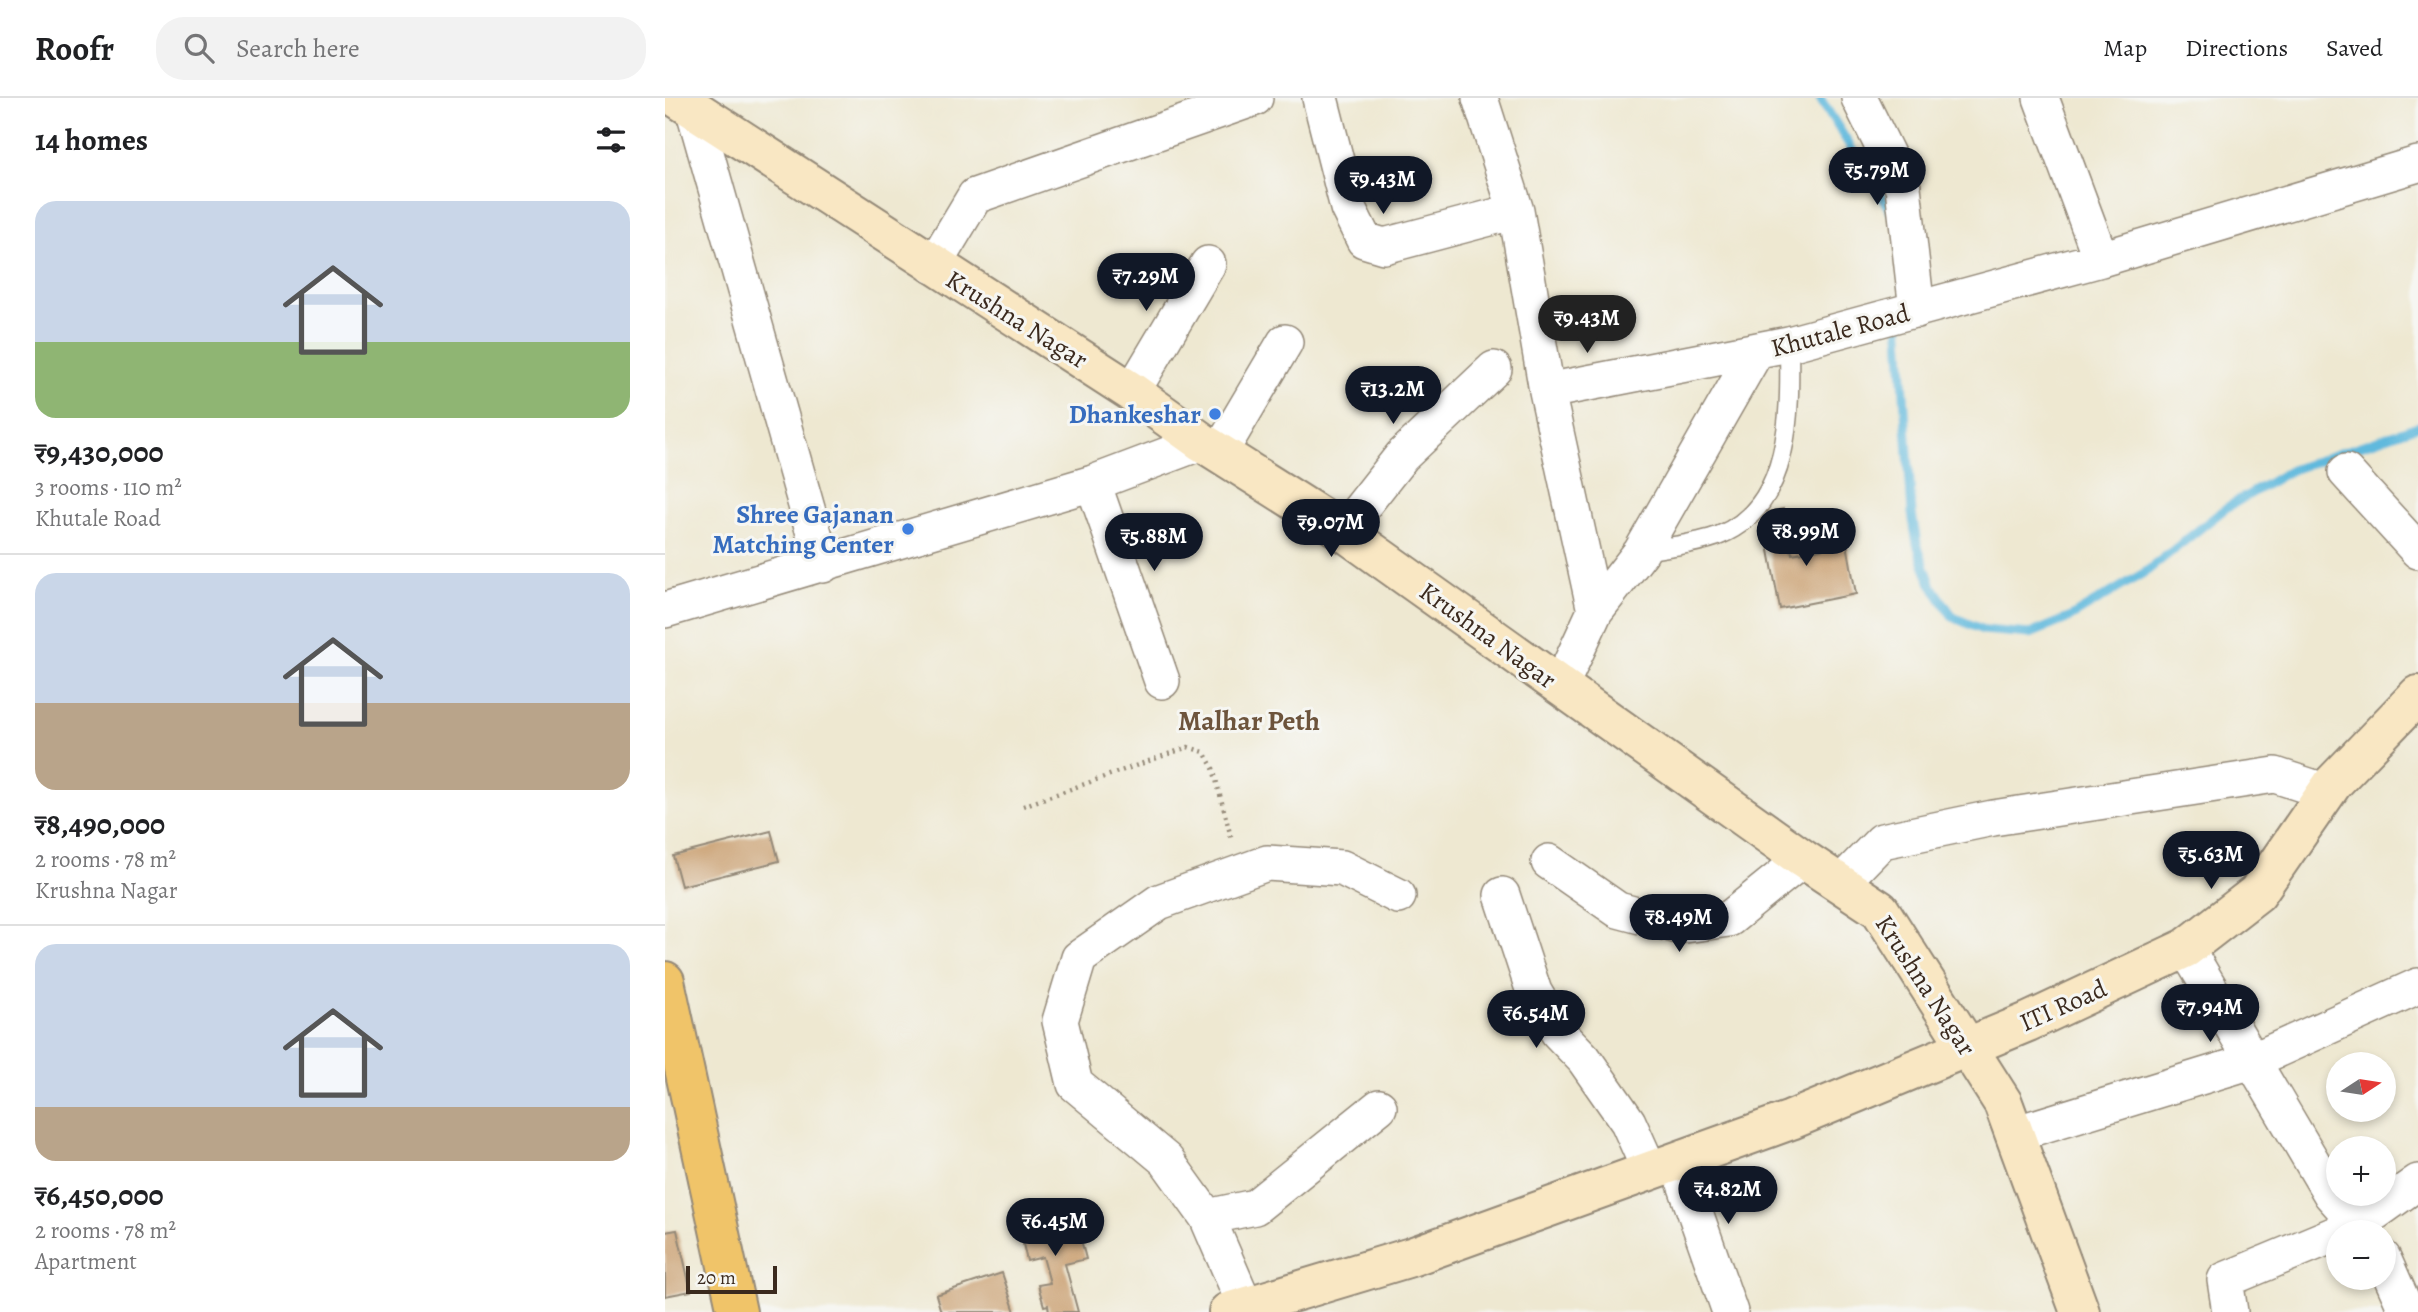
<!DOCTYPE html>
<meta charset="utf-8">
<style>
body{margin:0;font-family:Alegreya,serif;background:#f2f2f2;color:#202124;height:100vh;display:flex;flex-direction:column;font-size:26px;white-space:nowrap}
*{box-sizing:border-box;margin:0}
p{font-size:23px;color:#757577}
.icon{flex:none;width:38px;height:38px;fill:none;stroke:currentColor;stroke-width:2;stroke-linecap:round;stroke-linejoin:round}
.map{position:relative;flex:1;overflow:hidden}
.sheet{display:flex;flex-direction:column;background:#fff;width:665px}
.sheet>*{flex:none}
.needle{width:46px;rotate:78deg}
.buttons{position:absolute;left:1661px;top:954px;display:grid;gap:14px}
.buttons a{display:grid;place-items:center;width:70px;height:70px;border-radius:50%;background:#fff;box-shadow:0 4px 10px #0003;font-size:35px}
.scale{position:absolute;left:21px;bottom:18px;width:91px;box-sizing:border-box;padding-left:7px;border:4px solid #3b2a1e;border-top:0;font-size:19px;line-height:24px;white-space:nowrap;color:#3b2a1e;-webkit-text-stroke:5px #f6f6f2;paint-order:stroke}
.price{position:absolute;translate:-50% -60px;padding:0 16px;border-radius:24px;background:#111827;color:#fff;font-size:23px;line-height:46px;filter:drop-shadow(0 2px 4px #0008)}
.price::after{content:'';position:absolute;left:50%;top:42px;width:21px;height:16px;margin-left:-10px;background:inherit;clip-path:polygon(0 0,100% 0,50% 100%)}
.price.on{background:#222;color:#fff}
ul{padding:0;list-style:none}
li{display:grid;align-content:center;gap:14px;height:371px;padding:0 35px}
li+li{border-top:2px solid #e0e0e0}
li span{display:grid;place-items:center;height:217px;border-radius:21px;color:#555}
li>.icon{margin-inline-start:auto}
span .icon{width:126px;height:126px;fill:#fffc;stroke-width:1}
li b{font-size:30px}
h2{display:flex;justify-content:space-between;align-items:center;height:84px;padding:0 35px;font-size:30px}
header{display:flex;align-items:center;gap:42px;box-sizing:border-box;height:98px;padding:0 35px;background:#fff;border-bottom:2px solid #e0e0e0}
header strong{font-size:33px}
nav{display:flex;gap:38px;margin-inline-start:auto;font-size:24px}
.search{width:490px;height:63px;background:#f2f2f2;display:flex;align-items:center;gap:18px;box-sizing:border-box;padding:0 24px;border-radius:28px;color:#757577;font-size:26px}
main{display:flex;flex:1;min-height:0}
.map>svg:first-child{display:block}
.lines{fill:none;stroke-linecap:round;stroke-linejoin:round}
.stream{stroke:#60b9dd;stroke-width:9}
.building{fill:#cba275}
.lane-casing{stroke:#948978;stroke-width:21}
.street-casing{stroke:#948978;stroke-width:38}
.secondary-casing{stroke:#948978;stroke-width:42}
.primary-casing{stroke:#948978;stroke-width:42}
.path{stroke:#948978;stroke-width:4.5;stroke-dasharray:2 5;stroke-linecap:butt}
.lane{stroke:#fff;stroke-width:18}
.street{stroke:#fff;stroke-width:35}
.secondary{stroke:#f9e7c3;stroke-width:38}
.primary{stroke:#f0c469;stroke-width:38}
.shop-dot{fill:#3f7fe0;stroke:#f6f6f2;stroke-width:2.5}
.labels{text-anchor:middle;stroke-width:6;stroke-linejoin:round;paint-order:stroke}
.street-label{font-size:26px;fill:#3b2a1e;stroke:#f6f6f2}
.shop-label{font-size:26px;font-weight:bold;fill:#366cbe;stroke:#f6f6f2;text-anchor:end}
.neighbourhood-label{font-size:28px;font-weight:bold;fill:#6d543c;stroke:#f6f6f2}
</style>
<header>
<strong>Roofr</strong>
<div class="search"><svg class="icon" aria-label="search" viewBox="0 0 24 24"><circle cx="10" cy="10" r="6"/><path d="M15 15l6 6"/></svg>Search here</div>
<nav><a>Map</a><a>Directions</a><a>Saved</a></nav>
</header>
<main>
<section class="sheet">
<h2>14 homes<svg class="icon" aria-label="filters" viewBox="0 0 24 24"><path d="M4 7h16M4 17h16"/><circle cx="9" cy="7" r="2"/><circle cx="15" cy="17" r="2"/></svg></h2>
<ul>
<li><span style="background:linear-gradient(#c9d6e8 65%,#8fb573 0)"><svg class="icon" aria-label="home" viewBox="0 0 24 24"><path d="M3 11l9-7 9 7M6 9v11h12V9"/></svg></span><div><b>₹9,430,000</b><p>3 rooms · 110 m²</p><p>Khutale Road</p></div></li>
<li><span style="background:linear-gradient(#c9d6e8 60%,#b9a48a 0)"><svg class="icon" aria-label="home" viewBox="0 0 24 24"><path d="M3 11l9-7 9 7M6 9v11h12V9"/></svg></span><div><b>₹8,490,000</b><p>2 rooms · 78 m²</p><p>Krushna Nagar</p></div></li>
<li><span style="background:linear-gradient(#c9d6e8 75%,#b9a48a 0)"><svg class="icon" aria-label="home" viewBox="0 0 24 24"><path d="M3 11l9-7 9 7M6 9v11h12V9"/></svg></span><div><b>₹6,450,000</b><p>2 rooms · 78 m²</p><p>Apartment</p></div></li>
</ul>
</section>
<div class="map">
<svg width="1753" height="1214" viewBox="0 0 1753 1214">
<rect width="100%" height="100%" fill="#f6f6f2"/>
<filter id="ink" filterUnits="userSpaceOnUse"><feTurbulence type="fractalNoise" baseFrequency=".0143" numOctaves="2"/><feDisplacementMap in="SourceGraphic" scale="14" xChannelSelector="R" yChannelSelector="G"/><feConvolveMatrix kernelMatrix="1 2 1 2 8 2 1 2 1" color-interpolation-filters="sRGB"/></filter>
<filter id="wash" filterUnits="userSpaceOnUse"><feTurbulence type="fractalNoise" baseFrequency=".00686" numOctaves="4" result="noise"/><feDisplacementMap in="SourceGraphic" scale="28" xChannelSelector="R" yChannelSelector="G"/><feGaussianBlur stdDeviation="1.57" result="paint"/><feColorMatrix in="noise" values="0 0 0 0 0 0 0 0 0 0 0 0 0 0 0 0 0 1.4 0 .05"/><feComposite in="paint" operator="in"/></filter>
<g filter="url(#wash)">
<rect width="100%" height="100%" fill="#eee8d1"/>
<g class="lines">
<!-- stream -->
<path class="stream" d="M 1155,0 L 1228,117
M 1234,222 L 1247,415 L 1252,446 L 1266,486 L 1288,519 L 1318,532 L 1365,536 L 1404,520 L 1482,473 L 1561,410 L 1626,372 L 1753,328"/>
</g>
<g id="blocks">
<!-- building -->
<path class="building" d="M 1118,411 L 1127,456 L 1182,446 L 1191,496 L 1115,511 L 1097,415 Z
M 106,733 L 114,763 L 16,788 L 8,758 Z
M 409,1115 L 421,1161 L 400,1166 L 413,1214 L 384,1214 L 383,1207 L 379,1208 L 373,1187 L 385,1185 L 378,1159 L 362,1163 L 354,1129 Z
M 12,1132 L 26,1193 L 0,1198 L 0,1134 Z
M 337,1175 L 350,1214 L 276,1214 L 271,1197 Z"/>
</g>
</g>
<g filter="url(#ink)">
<use href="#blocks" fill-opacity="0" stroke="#948978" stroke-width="2"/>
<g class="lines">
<!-- lane casing -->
<g class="lane-casing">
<path id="lane" d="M 976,454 C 1001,448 1031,447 1055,437 C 1128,407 1125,311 1124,246"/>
</g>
<!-- street casing -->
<g class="street-casing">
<path id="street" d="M 655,0 L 683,110 L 699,142 L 719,148 L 851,113
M 815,0 L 851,113 L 882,293 L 1124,246 L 1436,161 L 1753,66
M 1194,0 L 1238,89 L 1252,212
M 1376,0 L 1436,161
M 29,13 L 158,467
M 268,168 L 310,98 L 590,0
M 882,293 L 930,513 L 895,589
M 467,294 L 543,166
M 555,354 L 620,244
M 1681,374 L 1753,453
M 428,385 L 497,583
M 678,433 L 737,358 L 829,271
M 0,512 L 428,385 L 537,344
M 930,513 L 976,454 L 1090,255
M 884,764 L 953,812 L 1013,828 L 1064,821 L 1138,761
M 1175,786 L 1217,743 L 1328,720 L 1610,677 L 1662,694
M 837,797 L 869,894 L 893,934 L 919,961 L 963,1024 L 985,1073
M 1521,850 L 1666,1096 L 1700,1134
M 1349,1036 L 1587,963 L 1753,888
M 1012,1063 L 1065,1214
M 542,1119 L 590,1109 L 714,1009
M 1675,1134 L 1694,1126 L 1753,1084
M 1718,1160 L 1742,1214
M 583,1214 L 542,1119 L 501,1062 L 410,986 L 395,923 L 414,860 L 494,804 L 602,765 L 677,770 L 733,798
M 1565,1214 L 1560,1182 L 1673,1135"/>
</g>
<!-- secondary casing -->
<g class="secondary-casing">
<path id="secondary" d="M 12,0 L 467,294 L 537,344 L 678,433 L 1138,761 L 1215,812 L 1338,1005 L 1415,1214
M 563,1214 L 746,1159 L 1126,1022 L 1363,924 L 1521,850 L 1592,795 L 1668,685 L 1753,597"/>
</g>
<!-- primary casing -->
<g class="primary-casing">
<path id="primary" d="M 0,883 L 72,1214"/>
</g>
<!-- path -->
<path class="path" d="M 358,708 L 523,649 L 539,654 L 548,670 L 567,743"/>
<!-- lane -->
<use href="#lane" class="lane"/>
<!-- street -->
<use href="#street" class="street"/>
<!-- secondary -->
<use href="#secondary" class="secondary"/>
<!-- primary -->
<use href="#primary" class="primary"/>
</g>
</g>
<!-- markers -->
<g class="shop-dot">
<circle cx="550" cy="316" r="7"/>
<circle cx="243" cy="431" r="7"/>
</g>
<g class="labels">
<!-- street labels -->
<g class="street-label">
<text transform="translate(352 221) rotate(32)" y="9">Krushna Nagar</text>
<text transform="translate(1175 232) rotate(-15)" y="9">Khutale Road</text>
<text transform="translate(823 537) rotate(36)" y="9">Krushna Nagar</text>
<text transform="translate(1261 887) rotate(57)" y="9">Krushna Nagar</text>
<text transform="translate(1398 907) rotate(-24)" y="9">ITI Road</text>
</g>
<!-- shop labels -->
<g class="shop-label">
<text x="536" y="325">Dhankeshar</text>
<text x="229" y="425">Shree Gajanan<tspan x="229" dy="30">Matching Center</tspan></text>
</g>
<!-- neighbourhood labels -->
<g class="neighbourhood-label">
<text x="584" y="632">Malhar Peth</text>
</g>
</g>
</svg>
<div class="buttons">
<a><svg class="needle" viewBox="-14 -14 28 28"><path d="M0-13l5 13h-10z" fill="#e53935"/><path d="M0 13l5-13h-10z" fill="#757577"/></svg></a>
<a>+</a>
<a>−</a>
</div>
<div class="scale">20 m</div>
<b class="price" style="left:1212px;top:109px">₹5.79M</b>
<b class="price" style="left:718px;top:118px">₹9.43M</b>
<b class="price" style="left:481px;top:215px">₹7.29M</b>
<b class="price on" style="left:922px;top:257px">₹9.43M</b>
<b class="price" style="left:728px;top:328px">₹13.2M</b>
<b class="price" style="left:666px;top:461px">₹9.07M</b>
<b class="price" style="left:1141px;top:470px">₹8.99M</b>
<b class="price" style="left:489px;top:475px">₹5.88M</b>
<b class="price" style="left:1546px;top:793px">₹5.63M</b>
<b class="price" style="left:1014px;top:856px">₹8.49M</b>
<b class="price" style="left:1545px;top:946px">₹7.94M</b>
<b class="price" style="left:871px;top:952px">₹6.54M</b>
<b class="price" style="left:1063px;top:1128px">₹4.82M</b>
<b class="price" style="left:390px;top:1160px">₹6.45M</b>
</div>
</main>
